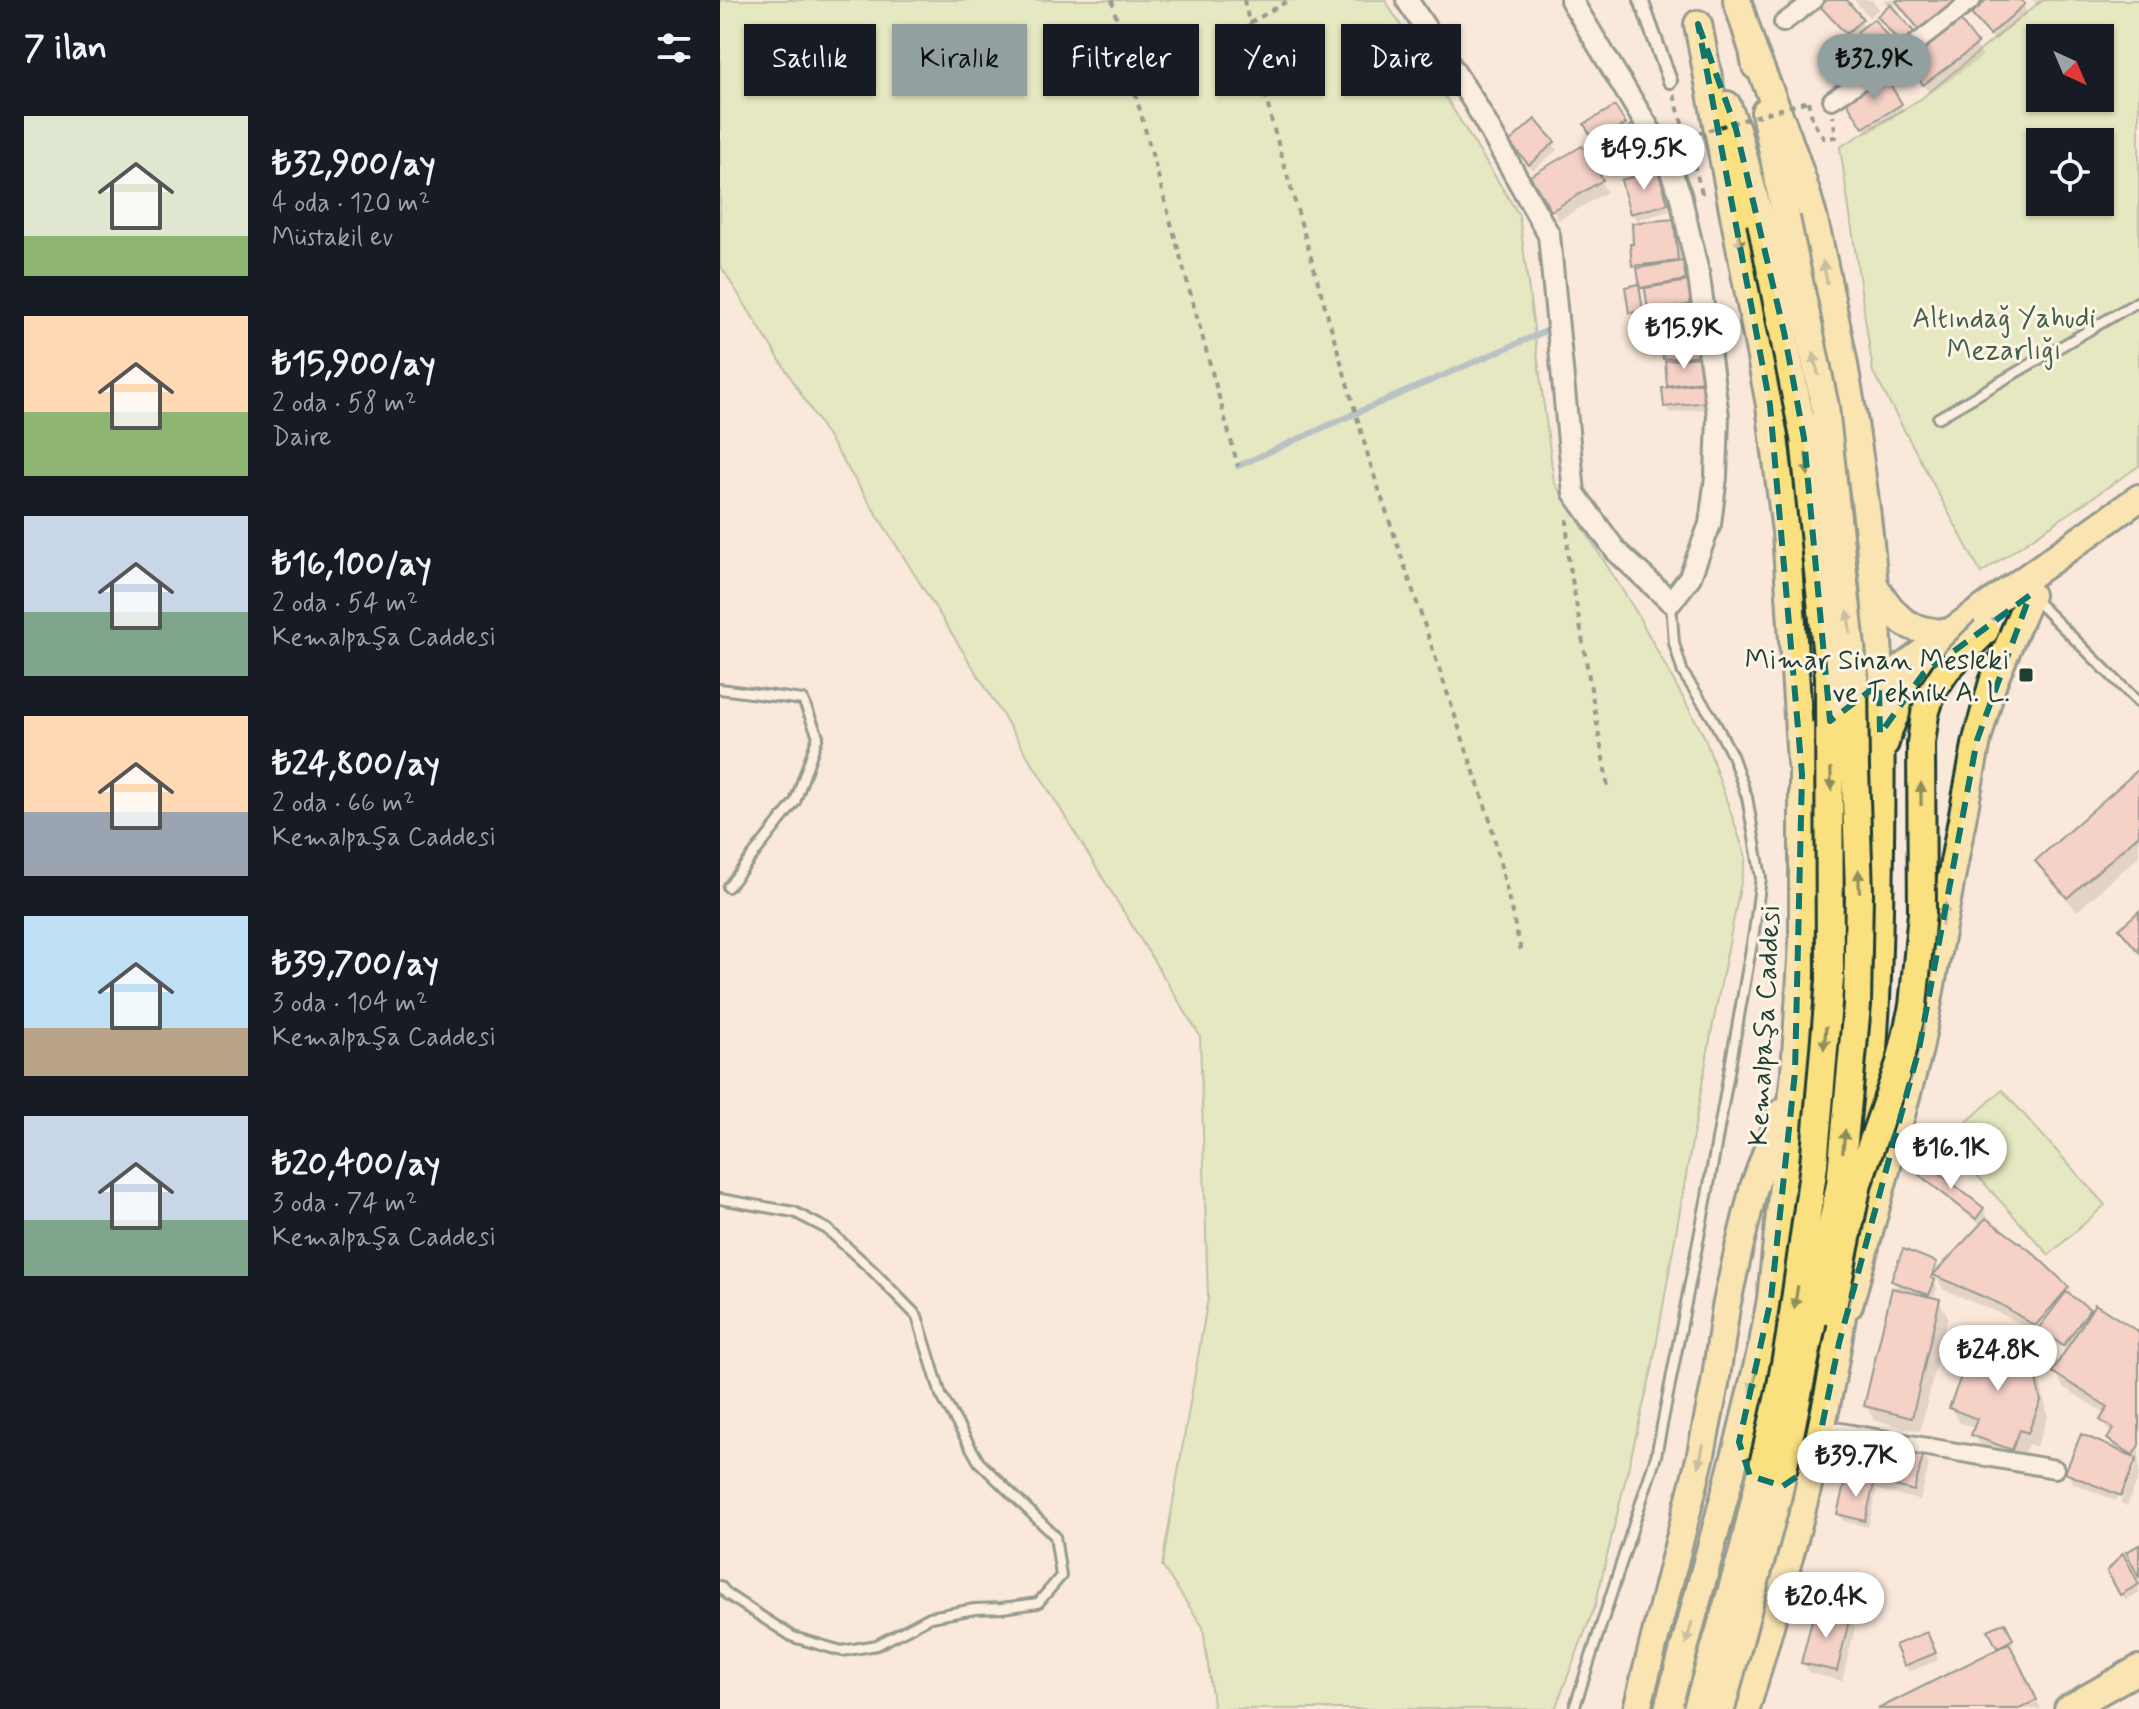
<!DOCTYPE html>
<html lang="tr">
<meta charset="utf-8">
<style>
body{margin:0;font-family:Mynerve,sans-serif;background:#242831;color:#f1f3f6;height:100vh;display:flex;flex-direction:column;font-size:30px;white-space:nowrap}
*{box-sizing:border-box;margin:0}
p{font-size:26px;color:#9ea1a6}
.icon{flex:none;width:44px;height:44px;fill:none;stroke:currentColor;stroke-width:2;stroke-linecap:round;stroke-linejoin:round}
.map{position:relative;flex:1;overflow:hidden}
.side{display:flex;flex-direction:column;background:#171b24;width:720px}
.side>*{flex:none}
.guide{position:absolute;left:24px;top:24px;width:760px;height:72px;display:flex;gap:16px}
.needle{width:52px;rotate:136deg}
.buttons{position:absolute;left:1306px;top:24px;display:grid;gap:16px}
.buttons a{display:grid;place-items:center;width:88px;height:88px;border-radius:0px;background:#171b24;box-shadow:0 2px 6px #0004;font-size:40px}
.price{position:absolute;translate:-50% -68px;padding:0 18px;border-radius:28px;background:#fff;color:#222;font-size:26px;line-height:52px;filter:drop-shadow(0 2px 4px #0008)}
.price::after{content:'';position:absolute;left:50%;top:48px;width:24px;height:18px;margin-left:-12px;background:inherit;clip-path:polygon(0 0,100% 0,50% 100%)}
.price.current{background:#92a19f;color:#111}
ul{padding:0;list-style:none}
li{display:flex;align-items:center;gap:24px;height:200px;padding:0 24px}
li span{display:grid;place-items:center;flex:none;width:224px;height:160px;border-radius:0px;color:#555}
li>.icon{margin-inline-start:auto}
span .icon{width:96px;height:96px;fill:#fffc;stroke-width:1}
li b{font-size:34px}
h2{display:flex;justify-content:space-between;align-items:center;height:96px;padding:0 24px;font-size:34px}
.chip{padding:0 28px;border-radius:0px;background:#171b24;box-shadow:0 2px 6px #0004;font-size:28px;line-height:72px}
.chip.current{background:#92a19f;color:#111}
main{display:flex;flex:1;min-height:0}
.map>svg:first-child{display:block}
.green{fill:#cce89f;stroke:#76926a;stroke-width:2;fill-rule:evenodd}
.shadow{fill:#0003}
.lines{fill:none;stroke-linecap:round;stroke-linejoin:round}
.stream{stroke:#6995aa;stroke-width:6}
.building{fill:#f0b5ae;stroke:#1f3d34;stroke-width:2}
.service-casing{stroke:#1f3d34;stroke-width:14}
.pedestrian-casing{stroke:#1f3d34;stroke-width:18}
.minor-casing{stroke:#1f3d34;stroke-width:22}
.tertiary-casing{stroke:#1f3d34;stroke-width:26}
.primary-casing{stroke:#1f3d34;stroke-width:32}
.path{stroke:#1f3d34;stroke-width:4;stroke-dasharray:6 6;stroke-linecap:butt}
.service{stroke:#fcf5e5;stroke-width:8}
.pedestrian{stroke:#fcf5e5;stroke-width:12}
.minor{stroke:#fcf5e5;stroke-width:16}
.tertiary{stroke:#fcf5e5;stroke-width:20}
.primary{stroke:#fbe080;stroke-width:26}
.primary-bridge-casing{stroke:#1f3d34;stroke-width:32;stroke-linecap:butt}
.path-bridge{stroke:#1f3d34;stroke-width:4;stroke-dasharray:6 6;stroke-linecap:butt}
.primary-bridge{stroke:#fbe080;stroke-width:26}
.oneway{fill:#8d8e5a}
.marked{fill:none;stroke:#0f766e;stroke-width:6;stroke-dasharray:16 10;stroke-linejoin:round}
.poi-dot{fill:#1f3d34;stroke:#fcf5e5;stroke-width:3}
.labels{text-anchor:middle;stroke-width:6;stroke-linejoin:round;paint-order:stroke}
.park-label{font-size:28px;fill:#425f49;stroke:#fcf5e5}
.poi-label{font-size:28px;fill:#1f3d34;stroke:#fcf5e5;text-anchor:end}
.street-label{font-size:28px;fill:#1f3d34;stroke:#fcf5e5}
</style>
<main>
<section class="side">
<h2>7 ilan<svg class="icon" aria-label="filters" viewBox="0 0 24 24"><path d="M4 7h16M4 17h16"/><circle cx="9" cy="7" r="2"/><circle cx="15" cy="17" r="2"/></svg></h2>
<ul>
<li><span style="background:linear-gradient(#dfe7d0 75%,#8fb573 0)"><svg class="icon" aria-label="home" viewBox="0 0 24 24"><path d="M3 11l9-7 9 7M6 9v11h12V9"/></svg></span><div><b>₺32,900/ay</b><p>4 oda · 120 m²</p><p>Müstakil ev</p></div></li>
<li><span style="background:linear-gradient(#ffd9b3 60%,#8fb573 0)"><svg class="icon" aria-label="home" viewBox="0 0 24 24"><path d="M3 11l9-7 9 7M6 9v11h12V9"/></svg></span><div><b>₺15,900/ay</b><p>2 oda · 58 m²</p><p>Daire</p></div></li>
<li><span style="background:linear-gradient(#c9d6e8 60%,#7fa58c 0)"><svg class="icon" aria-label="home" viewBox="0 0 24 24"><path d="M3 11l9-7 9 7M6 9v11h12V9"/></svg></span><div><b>₺16,100/ay</b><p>2 oda · 54 m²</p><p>Kemalpaşa Caddesi</p></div></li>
<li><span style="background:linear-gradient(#ffd9b3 60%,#9aa5b1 0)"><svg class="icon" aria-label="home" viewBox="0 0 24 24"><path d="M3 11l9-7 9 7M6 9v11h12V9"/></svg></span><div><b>₺24,800/ay</b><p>2 oda · 66 m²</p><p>Kemalpaşa Caddesi</p></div></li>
<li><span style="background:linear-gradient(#bfe0f5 70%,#b9a48a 0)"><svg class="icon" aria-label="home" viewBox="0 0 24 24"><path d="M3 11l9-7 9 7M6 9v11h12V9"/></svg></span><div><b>₺39,700/ay</b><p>3 oda · 104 m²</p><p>Kemalpaşa Caddesi</p></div></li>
<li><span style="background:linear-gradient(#c9d6e8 65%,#7fa58c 0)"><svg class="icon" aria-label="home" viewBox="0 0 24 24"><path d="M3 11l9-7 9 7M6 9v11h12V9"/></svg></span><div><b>₺20,400/ay</b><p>3 oda · 74 m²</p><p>Kemalpaşa Caddesi</p></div></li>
</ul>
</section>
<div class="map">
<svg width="1419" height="1709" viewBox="0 0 1419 1709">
<rect width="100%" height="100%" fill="#fae8da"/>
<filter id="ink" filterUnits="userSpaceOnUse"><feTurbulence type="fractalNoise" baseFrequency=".0125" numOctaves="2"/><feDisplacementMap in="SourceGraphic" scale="16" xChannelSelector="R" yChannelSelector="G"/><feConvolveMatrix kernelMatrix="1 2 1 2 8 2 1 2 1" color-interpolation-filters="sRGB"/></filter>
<g filter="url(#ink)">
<!-- green -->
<path class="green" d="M 0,0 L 665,0 L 799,215 L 834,482 L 915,610 L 985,738 L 1026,857 L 991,1034 L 932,1369 L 875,1606 L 835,1709 L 491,1709 L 493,1704 L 483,1627 L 442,1566 L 488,1298 L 480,1036 L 264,685 L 0,265 Z
M 1322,0 L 1419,0 L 1419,466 L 1261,573 L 1153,372 L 1120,147 L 1202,98 ZM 1320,38 L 1380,38 L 1380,98 L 1320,98 ZM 1320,142 L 1380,142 L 1380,202 L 1320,202 Z
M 1282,1090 L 1385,1205 L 1329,1255 L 1226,1141 Z"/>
<!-- shadow -->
<path class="shadow" d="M 1110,0 L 1124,0 L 1146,28 L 1154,22 L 1177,54 L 1163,65 L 1139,32 L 1130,40 L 1102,6 Z
M 1134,0 L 1152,0 L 1159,9 L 1149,17 Z
M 1163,0 L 1233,0 L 1208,41 L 1179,2 L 1171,8 L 1196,40 L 1186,49 L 1163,23 L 1170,8 Z
M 1269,0 L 1299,0 L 1307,12 L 1275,41 L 1253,14 Z
M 1312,0 L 1324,0 L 1318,6 Z
M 1240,23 L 1263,56 L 1210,94 L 1193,71 Z
M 1138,68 L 1139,70 L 1128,81 L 1122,74 Z
M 1164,79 L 1184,111 L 1148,134 L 1129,102 Z
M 895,108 L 907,130 L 913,127 L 934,162 L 912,175 L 892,141 L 880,148 L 866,125 Z
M 792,143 L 833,143 L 837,150 L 813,170 Z
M 861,148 L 887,192 L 839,220 L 813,177 Z
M 937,172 L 941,179 L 950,211 L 916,220 L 912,213 Z
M 953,221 L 959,232 L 962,264 L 972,290 L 975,310 L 972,311 L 975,315 L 989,408 L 950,413 L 946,406 L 950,389 L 943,338 L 926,340 L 923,334 L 919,314 L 912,315 L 911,313 L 919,289 L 924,316 L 933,314 L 922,287 L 920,276 L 914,265 Z
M 1419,771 L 1419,856 L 1357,911 L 1326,876 L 1317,862 Z
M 1200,1174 L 1263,1210 L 1267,1216 L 1264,1219 L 1311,1254 L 1348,1288 L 1355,1301 L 1370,1315 L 1419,1334 L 1419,1477 L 1407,1506 L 1400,1503 L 1417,1464 L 1413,1464 L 1396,1501 L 1353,1483 L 1347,1472 L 1396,1452 L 1389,1439 L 1390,1434 L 1382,1420 L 1386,1414 L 1343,1387 L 1335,1372 L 1348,1351 L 1327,1335 L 1324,1339 L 1290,1318 L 1223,1289 L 1217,1278 L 1215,1283 L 1217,1288 L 1213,1300 L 1219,1301 L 1228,1316 L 1200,1431 L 1154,1420 L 1146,1406 L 1179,1292 L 1173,1281 L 1216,1264 L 1219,1270 L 1261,1225 L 1204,1180 Z
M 1310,1361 L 1319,1376 L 1328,1417 L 1316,1447 L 1308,1444 L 1300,1464 L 1262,1449 L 1254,1434 L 1256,1429 L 1239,1422 L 1231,1408 Z
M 1202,1454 L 1209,1465 L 1200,1500 L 1157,1490 L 1148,1527 L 1123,1521 L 1119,1514 L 1128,1479 L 1154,1486 L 1150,1479 Z
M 1403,1556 L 1419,1586 L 1419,1593 L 1405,1600 L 1389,1571 Z
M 1129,1618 L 1135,1628 L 1122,1681 L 1090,1673 L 1084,1663 Z
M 1284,1625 L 1293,1643 L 1288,1645 L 1321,1709 L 1162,1709 L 1281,1650 L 1271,1631 Z
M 1210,1641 L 1218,1660 L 1189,1672 L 1178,1646 Z"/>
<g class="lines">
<!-- stream -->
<path class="stream" d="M 518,466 L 636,413 L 833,328"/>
</g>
<!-- building -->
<path class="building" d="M 1107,0 L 1127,0 L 1143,19 L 1126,34 L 1100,6 Z
M 1177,0 L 1235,0 L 1237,2 L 1201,32 L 1176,1 Z
M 1266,0 L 1301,0 L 1305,4 L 1270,35 L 1251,14 Z
M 1170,4 L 1194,32 L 1181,44 L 1157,16 Z
M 1154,19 L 1175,46 L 1158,59 L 1137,32 Z
M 1240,20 L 1258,44 L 1203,85 L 1185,60 Z
M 1133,59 L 1140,67 L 1125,79 L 1118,71 Z
M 1165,76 L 1182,104 L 1143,128 L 1126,101 Z
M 895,106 L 906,124 L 874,142 L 864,124 Z
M 815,119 L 835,142 L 809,165 L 789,142 Z
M 913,124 L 932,154 L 907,169 L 889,139 Z
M 862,146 L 883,180 L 831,211 L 810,176 Z
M 938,170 L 948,204 L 910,214 L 901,180 Z
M 954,219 L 958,261 L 912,266 L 910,244 L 913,244 L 912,223 Z
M 963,261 L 966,280 L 920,288 L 917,268 Z
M 969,281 L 973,304 L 928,311 L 925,288 Z
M 919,284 L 923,311 L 909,313 L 905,287 Z
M 972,306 L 975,325 L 921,335 L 918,315 Z
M 978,328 L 981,355 L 943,359 L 940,333 Z
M 980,357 L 983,381 L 947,386 L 945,361 Z
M 984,382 L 987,402 L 944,407 L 942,388 Z
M 1419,769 L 1419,835 L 1347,898 L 1315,861 Z
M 1419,911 L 1419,952 L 1399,929 Z
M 1206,1163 L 1264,1208 L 1256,1219 L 1198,1174 Z
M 1266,1218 L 1312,1252 L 1349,1287 L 1315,1326 L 1280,1304 L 1213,1275 Z
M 1183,1249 L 1217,1262 L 1211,1278 L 1215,1280 L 1209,1295 L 1171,1281 Z
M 1172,1288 L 1220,1299 L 1192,1418 L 1144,1406 Z
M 1346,1292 L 1370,1309 L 1343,1346 L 1319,1328 Z
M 1375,1304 L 1419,1332 L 1419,1445 L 1413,1455 L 1387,1439 L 1394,1429 L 1380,1420 L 1388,1407 L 1332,1372 Z
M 1256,1337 L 1311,1359 L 1321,1401 L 1308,1433 L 1300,1430 L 1292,1450 L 1251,1435 L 1257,1419 L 1229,1408 Z
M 1361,1434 L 1417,1458 L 1401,1496 L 1345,1473 Z
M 1157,1441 L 1204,1452 L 1194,1491 L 1148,1479 Z
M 1126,1477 L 1154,1484 L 1145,1521 L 1117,1514 Z
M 1419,1545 L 1419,1578 L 1406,1552 Z
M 1403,1553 L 1419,1584 L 1400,1595 L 1387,1571 Z
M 1095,1608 L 1130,1616 L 1117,1671 L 1081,1663 Z
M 1285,1622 L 1293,1639 L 1277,1648 L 1268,1630 Z
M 1207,1632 L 1216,1653 L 1184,1666 L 1175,1645 Z
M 1289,1643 L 1317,1700 L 1299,1709 L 1158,1709 Z"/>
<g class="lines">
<!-- service casing -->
<g class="service-casing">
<path id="service" d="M 1218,418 L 1419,301
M 1315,600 L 1419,703
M 0,689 L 83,700 L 98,736 L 75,802 L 8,887
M 0,1199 L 74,1212 L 107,1229 L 153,1271 L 197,1316 L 221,1395 L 259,1462 L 335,1536 L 341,1576 L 318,1603 L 282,1608 L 255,1609 L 210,1617 L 157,1645 L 122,1651 L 73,1637 L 8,1595 L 0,1586
M 854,1709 L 936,1456 L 987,1196 L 1034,932 L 1041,878 L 1027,797 L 1012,755 L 992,717 L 963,673 L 954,643 L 951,603"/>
</g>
<!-- pedestrian casing -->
<g class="pedestrian-casing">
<path id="pedestrian" d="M 921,0 L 950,81"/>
</g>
<!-- minor casing -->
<g class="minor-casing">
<path id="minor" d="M 1063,23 L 1094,0
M 1112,100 L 1185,52 L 1252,0
M 1103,1429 L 1335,1469"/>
</g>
<!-- tertiary casing -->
<g class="tertiary-casing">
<path id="tertiary" d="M 687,0 L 754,102 L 829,235 L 854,493 L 896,551 L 951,602 L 970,577 L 990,524 L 996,477 L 998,416 L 979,277 L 960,194 L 943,152 L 851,0"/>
</g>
<!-- primary casing -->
<g class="primary-casing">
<path id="primary" d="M 1017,0 L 1033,50 L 1036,66
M 978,24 L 1050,405 L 1066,532 L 1081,763
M 1033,50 C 1054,102 1076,154 1091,209 C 1100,242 1106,276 1113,309 C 1132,400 1146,492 1154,585 C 1162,671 1161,758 1160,845 C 1159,948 1156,1051 1143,1153
M 1007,105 L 1016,129 L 1041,222
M 1045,112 L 1066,218
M 1154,585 C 1176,620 1187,632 1229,633
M 1165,743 C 1174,705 1199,677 1228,652
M 1129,1305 L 1199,1049 L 1257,740 L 1273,682 L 1310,595
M 917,1709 L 980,1459 L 995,1384 L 1006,1307 L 1019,1248 L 1034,1187 L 1061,1113
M 948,1709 L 1019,1442 L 1043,1343 L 1051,1299 L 1075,1072 L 1083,943 L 1083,760 L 1097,736 L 1117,716 L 1229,633 L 1419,498
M 1026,1709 C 1066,1570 1108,1431 1126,1287
M 1348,1709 L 1419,1669"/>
</g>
<!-- path -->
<path class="path" d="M 392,0 L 408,67 L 518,466
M 524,0 L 551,119 L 651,466 L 770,820 L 802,955
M 530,23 L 569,0
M 954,95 L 982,193 L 977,195
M 1088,101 L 1093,122 L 1104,138 L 1116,137 L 1113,116
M 847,519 L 848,556 L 888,787"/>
<!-- service -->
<use href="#service" class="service"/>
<!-- pedestrian -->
<use href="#pedestrian" class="pedestrian"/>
<!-- minor -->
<use href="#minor" class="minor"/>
<!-- tertiary -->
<use href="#tertiary" class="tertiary"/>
<!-- primary -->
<use href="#primary" class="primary"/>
<!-- primary-bridge casing -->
<g class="primary-bridge-casing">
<path id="primary-bridge" d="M 1112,1312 L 1138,1183 L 1180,1063 L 1193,1006 L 1202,913 L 1201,743 L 1205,714 L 1212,692 L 1227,669 L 1265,631
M 977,1709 L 1023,1552 L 1060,1391 L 1070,1336 L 1094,1165 L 1110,980 L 1109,677 L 1084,438 L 1041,222
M 1001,1709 L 1058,1495 L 1120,1184 L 1137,1005 L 1139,893 L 1135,768 L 1134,675 L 1105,407 L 1066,218"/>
</g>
<!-- path-bridge -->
<path class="path-bridge" d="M 965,137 L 1088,101"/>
<!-- primary-bridge -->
<use href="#primary-bridge" class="primary-bridge"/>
</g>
<!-- one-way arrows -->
<defs><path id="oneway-solid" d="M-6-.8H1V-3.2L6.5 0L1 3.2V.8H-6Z" transform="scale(2)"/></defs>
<g class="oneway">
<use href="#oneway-solid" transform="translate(1019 238) rotate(79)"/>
<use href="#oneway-solid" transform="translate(1105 272) rotate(-102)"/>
<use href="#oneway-solid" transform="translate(1096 364) rotate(-102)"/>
<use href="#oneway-solid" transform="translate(1087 464) rotate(84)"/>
<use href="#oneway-solid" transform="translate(1129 622) rotate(-96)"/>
<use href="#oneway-solid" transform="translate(1111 779) rotate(89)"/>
<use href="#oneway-solid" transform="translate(1201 794) rotate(-90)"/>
<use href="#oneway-solid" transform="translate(1139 881) rotate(-92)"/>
<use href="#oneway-solid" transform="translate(1224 914) rotate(-79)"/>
<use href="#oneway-solid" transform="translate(1105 1038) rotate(95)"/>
<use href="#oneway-solid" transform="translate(1124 1141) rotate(-84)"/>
<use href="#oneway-solid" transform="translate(1076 1297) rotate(99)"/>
<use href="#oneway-solid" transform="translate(1034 1381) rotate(104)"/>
<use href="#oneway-solid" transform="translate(981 1456) rotate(102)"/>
<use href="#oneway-solid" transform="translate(969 1633) rotate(105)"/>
</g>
</g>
<!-- marked area -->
<path d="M0 0H1419V1709H0ZM 978,24 L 1016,129 L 1064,332 L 1084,438 L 1110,721 L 1159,684 L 1160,734 L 1203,674 L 1310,595 L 1257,740 L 1199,1049 L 1119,1343 L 1094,1465 L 1063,1486 L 1030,1476 L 1019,1442 L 1051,1299 L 1075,1072 L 1082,774 L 1050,405 Z" fill="#fae8da" fill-opacity=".55" fill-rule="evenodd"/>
<path class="marked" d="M 978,24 L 1016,129 L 1064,332 L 1084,438 L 1110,721 L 1159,684 L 1160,734 L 1203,674 L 1310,595 L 1257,740 L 1199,1049 L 1119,1343 L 1094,1465 L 1063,1486 L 1030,1476 L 1019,1442 L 1051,1299 L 1075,1072 L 1082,774 L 1050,405 Z"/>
<!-- markers -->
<rect class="poi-dot" x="1298" y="667" width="16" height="16" rx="4"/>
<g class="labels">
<!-- park labels -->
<g class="park-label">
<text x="1284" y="327">Altındağ Yahudi<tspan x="1284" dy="32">Mezarlığı</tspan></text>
</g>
<!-- poi labels -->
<g class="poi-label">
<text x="1290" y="669">Mimar Sinan Mesleki<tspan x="1290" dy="32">ve Teknik A. L.</tspan></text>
</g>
<!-- street labels -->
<g class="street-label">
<text transform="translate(1043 1025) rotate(-87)" y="10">Kemalpaşa Caddesi</text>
</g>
</g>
</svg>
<div class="buttons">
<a><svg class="needle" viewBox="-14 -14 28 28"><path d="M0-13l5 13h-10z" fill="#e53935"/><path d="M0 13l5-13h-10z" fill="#9ea1a6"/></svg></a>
<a><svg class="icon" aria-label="locate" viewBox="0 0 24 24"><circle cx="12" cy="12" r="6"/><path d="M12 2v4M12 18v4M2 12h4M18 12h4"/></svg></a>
</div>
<b class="price current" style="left:1154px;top:102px">₺32.9K</b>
<b class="price" style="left:924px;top:192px">₺49.5K</b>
<b class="price" style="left:964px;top:371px">₺15.9K</b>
<b class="price" style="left:1231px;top:1191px">₺16.1K</b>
<b class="price" style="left:1278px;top:1393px">₺24.8K</b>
<b class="price" style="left:1136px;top:1499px">₺39.7K</b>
<b class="price" style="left:1106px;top:1640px">₺20.4K</b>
<div class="guide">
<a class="chip">Satılık</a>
<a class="chip current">Kiralık</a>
<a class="chip">Filtreler</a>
<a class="chip">Yeni</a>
<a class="chip">Daire</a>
</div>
</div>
</main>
